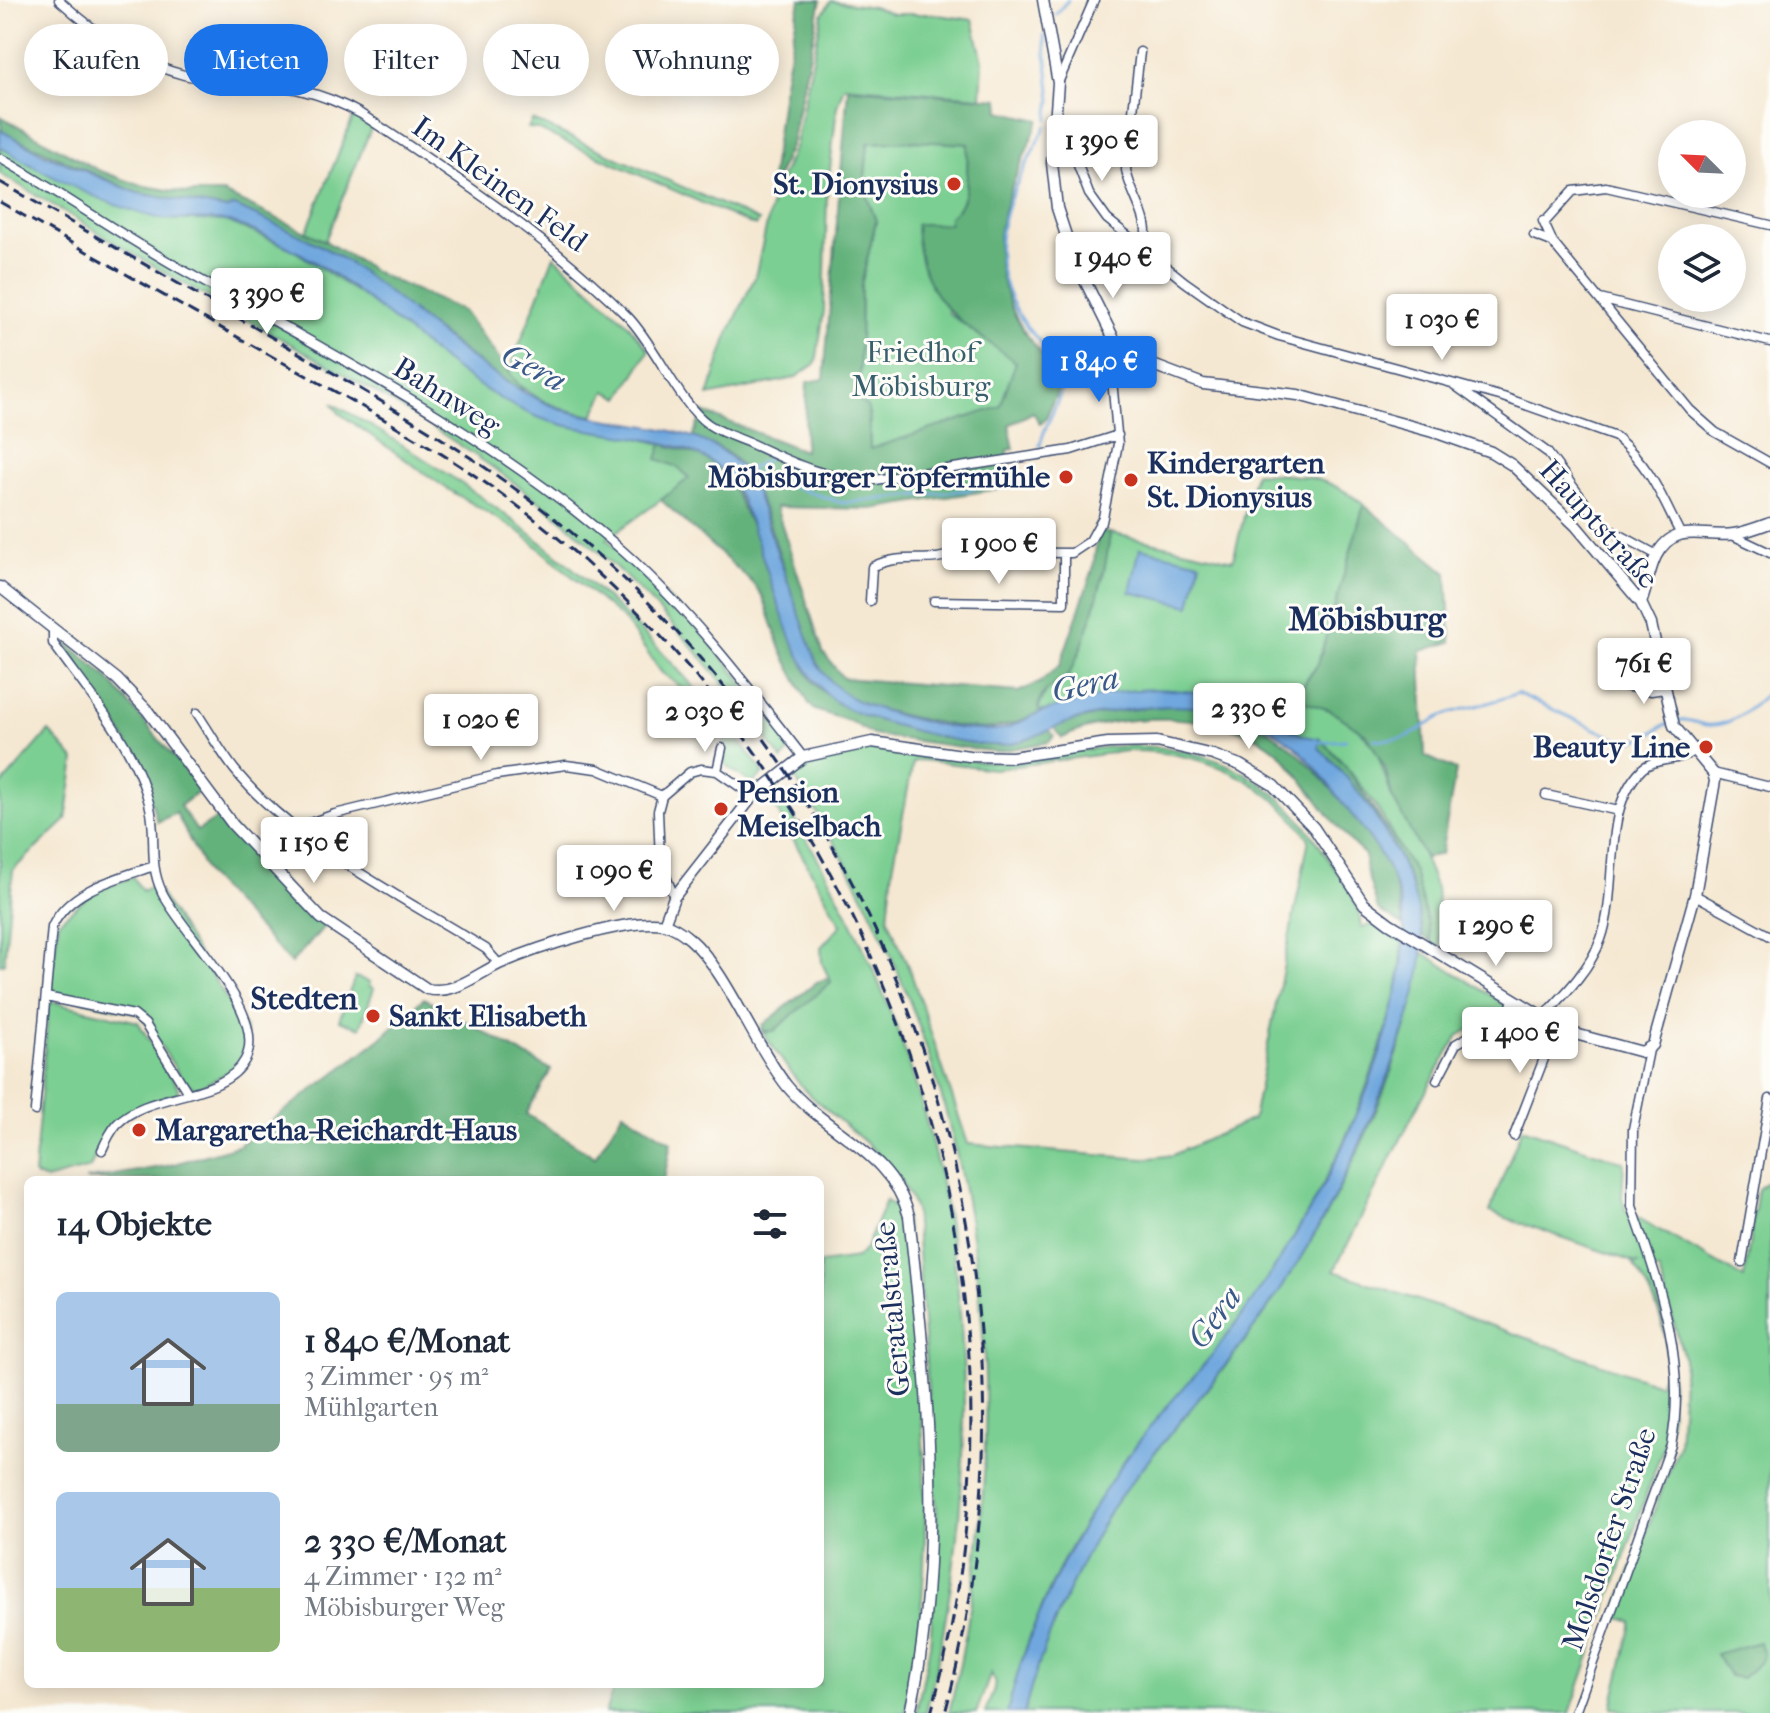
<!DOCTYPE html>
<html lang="de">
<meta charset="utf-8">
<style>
body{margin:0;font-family:"IM FELL French Canon",serif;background:#f6f6f7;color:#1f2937;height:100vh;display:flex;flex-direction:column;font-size:30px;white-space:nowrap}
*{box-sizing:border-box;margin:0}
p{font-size:26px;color:#747a83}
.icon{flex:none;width:44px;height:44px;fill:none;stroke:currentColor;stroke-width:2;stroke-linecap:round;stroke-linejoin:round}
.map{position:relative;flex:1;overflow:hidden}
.sheet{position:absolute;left:24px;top:1176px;width:800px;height:512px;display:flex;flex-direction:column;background:#fff;border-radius:12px;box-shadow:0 4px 20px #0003}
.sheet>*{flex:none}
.hud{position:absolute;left:24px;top:24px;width:800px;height:72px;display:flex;gap:16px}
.needle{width:52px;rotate:294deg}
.controls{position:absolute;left:1658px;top:120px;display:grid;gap:16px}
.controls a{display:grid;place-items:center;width:88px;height:88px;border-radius:50%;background:#fff;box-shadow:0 4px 20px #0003;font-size:40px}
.price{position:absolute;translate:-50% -68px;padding:0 18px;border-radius:8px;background:#fff;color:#222;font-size:26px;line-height:52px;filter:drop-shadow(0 2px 4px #0008)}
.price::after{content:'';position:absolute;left:50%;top:48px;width:24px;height:18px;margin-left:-12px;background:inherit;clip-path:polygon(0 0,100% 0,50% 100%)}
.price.on{background:#1a73e8;color:#fff}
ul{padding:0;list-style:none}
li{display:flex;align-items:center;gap:24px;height:200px;padding:0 32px}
li span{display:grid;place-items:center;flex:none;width:224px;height:160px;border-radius:12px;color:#555}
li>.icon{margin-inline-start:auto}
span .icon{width:96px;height:96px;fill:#fffc;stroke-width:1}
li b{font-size:34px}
h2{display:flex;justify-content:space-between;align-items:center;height:96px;padding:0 32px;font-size:34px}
.tag{padding:0 28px;border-radius:36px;background:#fff;box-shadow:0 4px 20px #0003;font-size:28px;line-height:72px}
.tag.on{background:#1a73e8;color:#fff}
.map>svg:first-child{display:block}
.green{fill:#7bcf92;stroke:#4b7f78;stroke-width:2;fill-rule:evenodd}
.forest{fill:#64b27c;stroke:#40706d;stroke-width:2;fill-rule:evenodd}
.water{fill:#70a7de;stroke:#466b9e;stroke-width:2}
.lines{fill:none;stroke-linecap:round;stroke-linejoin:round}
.stream{stroke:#70a7de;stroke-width:3}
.minor-casing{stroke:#3c4b6f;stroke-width:11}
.tertiary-casing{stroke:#3c4b6f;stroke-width:13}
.minor{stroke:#fff;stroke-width:8}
.tertiary{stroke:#fff;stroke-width:10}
.rail{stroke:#1b2f5e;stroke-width:3;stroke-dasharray:12 6;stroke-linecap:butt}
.poi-dot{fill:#c8321e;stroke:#fdfcf7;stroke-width:3}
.labels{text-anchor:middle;stroke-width:6;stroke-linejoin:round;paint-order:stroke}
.street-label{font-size:30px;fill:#1b2f5e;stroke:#fdfcf7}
.poi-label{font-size:30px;font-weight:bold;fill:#1b2f5e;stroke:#fdfcf7;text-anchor:start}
.park-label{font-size:30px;fill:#385f6e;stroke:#fdfcf7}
.water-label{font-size:32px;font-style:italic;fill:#39598b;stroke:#fdfcf7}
.neighbourhood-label{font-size:32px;font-weight:bold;fill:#1b2f5e;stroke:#fdfcf7}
.quarter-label{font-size:34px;font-weight:bold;fill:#1b2f5e;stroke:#fdfcf7}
</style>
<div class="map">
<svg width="1770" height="1713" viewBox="0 0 1770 1713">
<rect width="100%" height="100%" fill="#fdfcf7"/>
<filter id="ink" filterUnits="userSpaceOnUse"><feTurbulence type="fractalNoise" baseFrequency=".0125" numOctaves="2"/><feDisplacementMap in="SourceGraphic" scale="16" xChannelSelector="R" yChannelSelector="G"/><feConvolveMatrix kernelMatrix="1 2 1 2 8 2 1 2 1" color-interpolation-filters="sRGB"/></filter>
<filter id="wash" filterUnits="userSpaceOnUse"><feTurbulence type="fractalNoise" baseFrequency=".006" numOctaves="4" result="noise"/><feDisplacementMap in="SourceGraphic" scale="32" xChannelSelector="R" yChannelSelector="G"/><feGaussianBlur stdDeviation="1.8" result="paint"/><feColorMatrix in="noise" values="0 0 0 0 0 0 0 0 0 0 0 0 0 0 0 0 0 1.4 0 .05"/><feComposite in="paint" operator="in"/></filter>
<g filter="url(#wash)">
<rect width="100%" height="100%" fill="#f5e8d2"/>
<!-- green -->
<path class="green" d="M 831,1 L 873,7 L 893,14 L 931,14 L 973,20 L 983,62 L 981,97 L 844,86 L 837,106 L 827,196 L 824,311 L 816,363 L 795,378 L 708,396 L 728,335 L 755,277 L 773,197 L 795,145 L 822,15 Z
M 354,115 L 372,126 L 325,241 L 306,233 Z
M 532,120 L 759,221 L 756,226 L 736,218 L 537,129 L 528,128 Z
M 913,141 L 968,143 C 966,168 972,203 949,217 L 948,313 L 1016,362 L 1000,408 L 870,449 L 870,415 L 859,402 L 861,285 L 876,221 L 864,188 L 868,143 Z
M 0,147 L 86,191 L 161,219 L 226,221 L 290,248 L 367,299 L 465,373 L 524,410 L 662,444 L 658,459 L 678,467 L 690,479 L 607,539 L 702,631 L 793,747 L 782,760 C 708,657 623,563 520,487 C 418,412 304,352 195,290 C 126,251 69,213 0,174 Z
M 554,256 L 626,322 L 649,350 L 620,398 L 606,391 L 593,416 C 558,409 532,400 508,374 Z
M 332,403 C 508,503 642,610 764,773 L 752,784 L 727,766 L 724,760 L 724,737 L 718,727 L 682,688 L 661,672 L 625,621 L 520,532 L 446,488 L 339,413 Z
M 1255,473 C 1301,476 1327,474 1364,505 L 1318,664 L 1306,680 L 1330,710 L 1348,719 L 1375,746 L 1392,797 L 1413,831 L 1436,888 L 1441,948 L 1432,942 C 1417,867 1376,792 1319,739 C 1291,739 1254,698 1213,695 C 1186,692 1155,690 1127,692 C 1103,693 1058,715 1038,710 L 1048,686 L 1069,675 L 1103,578 L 1110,533 L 1233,560 Z
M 49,731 L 75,760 L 66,820 L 13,870 L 4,964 L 0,964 L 0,787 Z
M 887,746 C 922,752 959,762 995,762 C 1033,763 1071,750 1109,747 C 1202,740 1276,774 1325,854 C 1340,878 1360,899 1362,928 L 1376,923 L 1402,940 C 1403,983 1389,1023 1375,1063 C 1341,1163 1285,1260 1221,1344 C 1176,1403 1127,1453 1088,1517 C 1051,1576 1023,1646 1007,1713 L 985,1713 L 996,1684 L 991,1673 L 976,1713 L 949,1713 C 1028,1384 980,1060 793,775 L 806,764 L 834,754 ZM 1126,751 C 1200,750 1267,777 1309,839 L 1253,1119 L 1173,1155 L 1144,1159 L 968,1144 L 912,976 L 888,918 L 893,868 L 913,762 L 921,760 L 994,769 Z
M 775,788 C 961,1073 1006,1384 926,1713 L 916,1713 L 930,1645 L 938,1531 L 915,1210 C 895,1154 845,1130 806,1091 C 789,1073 776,1051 762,1031 L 767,1033 L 831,982 L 822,963 L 821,947 L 841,925 L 769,796 Z
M 133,877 L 142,891 L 154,885 L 246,1029 C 248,1066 225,1076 195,1088 L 185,1083 L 140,1014 L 49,993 L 59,921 L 95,891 Z
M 1422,952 L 1509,1007 L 1458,1036 L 1418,1105 L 1334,1271 L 1659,1384 C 1678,1347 1655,1293 1632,1263 L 1639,1264 L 1489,1212 L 1522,1128 L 1624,1162 L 1622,1198 L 1626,1211 L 1744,1278 L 1758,1189 L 1770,1179 L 1770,1713 L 1629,1713 L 1612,1707 L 1632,1622 L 1614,1616 L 1679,1445 L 1684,1358 L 1659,1271 L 1650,1268 C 1665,1323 1676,1373 1669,1430 L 1570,1713 L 1024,1713 C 1042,1642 1075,1572 1111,1509 C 1161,1440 1221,1378 1269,1307 C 1337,1206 1405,1073 1422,952 Z
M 355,977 L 370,982 L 369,986 L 374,988 L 360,1028 L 339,1020 Z
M 49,1001 L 138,1022 L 179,1089 L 177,1093 C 124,1113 113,1113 90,1168 L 46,1180 L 34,1175 Z
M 899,1196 L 906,1226 C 919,1389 942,1552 905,1713 L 605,1713 L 615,1684 L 820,1684 L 820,1263 L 857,1258 L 866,1248 L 886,1200 L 892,1206 Z"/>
<!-- forest -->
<path class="forest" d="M 800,0 L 821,0 L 791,144 L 769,195 L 784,82 Z
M 848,88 L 999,99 L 1000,111 L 1039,120 C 1009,197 976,242 1019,323 C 1031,345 1051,360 1061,383 L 1045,420 L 1040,424 L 1033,412 L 1009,425 L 1014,449 L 1007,450 L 1011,487 L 871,509 L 776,507 L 823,652 L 843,678 L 1018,692 L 1039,683 L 1060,665 L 1093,569 L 1098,531 L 1110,533 C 1107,568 1087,642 1070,672 C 1060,689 1044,681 1038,708 L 1041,712 C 991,736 977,730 924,720 C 892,713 847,705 825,677 C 815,663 809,644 803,628 C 786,582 768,500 739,464 C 727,449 709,443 692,438 L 703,412 L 804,451 L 807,382 L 824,379 ZM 913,141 L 968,144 C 966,169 972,202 949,217 L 949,224 L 916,224 C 918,300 960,322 1016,362 L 1000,407 L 870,449 L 868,407 L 859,401 L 861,285 L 876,221 L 864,188 L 868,143 Z
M 0,116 L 98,170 L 139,185 L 186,193 L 223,193 L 325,241 L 381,275 L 463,311 L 525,393 L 487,369 L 348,262 L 315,243 L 226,209 L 137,193 L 2,132 Z
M 662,444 L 702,456 L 727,475 L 760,545 L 799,652 C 804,665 809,680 820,689 C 847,713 967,750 1002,744 C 1018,742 1034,735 1048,728 L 1054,736 L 1049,742 L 996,752 L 873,735 L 852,722 L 815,710 L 809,704 L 782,652 L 763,597 L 751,581 L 661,500 L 689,478 L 678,467 L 657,459 Z
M 1364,505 L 1447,573 L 1451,642 L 1421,651 L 1425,756 L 1456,770 L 1441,854 L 1425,858 L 1392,797 L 1385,768 L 1367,735 L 1330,710 L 1294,699 L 1318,664 Z
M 61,638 L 106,676 L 201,790 L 180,806 L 197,831 L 221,816 L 325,926 L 291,963 L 208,876 L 176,813 L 157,822 L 143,772 L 111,714 Z
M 1175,705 C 1261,709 1300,748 1350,812 C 1386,859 1394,865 1403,925 L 1378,910 L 1365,866 L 1365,855 C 1334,830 1309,783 1279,753 C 1233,709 1115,711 1062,738 L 1053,726 L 1111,712 Z
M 1319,738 L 1345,765 L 1414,871 L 1432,942 L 1422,935 C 1419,917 1416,898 1410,881 C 1391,834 1355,782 1319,748 Z
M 829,978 L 831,982 L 774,1031 L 762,1031 L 763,1025 L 817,982 Z
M 424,998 L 551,1070 L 526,1114 L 595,1157 L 623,1112 L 671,1142 L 664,1180 L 85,1180 L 167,1166 L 238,1146 L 380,1039 Z
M 1759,1642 L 1764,1653 L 1761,1661 L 1742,1678 L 1729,1676 L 1716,1654 Z"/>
<!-- water -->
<path class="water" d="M 0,130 L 42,153 L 137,193 L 226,209 L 235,206 C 273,224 314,239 349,263 C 415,308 472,370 546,403 C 612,433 714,413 753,485 L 817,663 C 826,678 835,688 850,697 C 884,715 965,735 1003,729 C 1017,726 1028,716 1042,712 C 1083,699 1129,686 1173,690 C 1199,692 1225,695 1250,705 C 1273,714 1295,739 1319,738 L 1319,748 C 1365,792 1418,872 1422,937 C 1425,977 1407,1022 1394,1060 C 1362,1147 1321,1232 1268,1308 C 1220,1378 1161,1440 1111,1509 C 1075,1572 1042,1642 1024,1713 L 1007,1713 C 1033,1605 1088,1504 1157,1418 C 1177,1394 1199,1372 1218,1347 C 1297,1246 1369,1117 1397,992 C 1414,920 1401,875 1355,819 C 1338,798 1324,776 1305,756 C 1247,695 1154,700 1079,719 C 1054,725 1030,742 1004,745 C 971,748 879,723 848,709 C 792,684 773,578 751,525 C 743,504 736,482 719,468 C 677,432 593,438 540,418 C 449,383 376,291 286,246 C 268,237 244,225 225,221 C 203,217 180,222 158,218 C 103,205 48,176 0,147 Z
M 1140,548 L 1200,562 L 1190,606 L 1130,592 Z"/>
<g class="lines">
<!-- stream -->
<path class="stream" d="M 1056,14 L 1068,0
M 1044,35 L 1051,100 L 1048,119
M 1040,446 C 1043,425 1066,394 1063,376 C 1061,360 1037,340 1027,327 C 973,250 1009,198 1046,126
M 740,469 L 842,503 L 968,490 L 990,484 L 1010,471
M 747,470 L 768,459
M 1374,739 C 1420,743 1415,725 1450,713 C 1473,706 1495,703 1517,693 L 1613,737 C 1650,750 1650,724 1682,720 C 1690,719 1698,724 1706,725 C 1731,728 1754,706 1770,690
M 1318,742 L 1346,740"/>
</g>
</g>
<g filter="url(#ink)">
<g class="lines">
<!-- minor casing -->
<g class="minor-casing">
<path id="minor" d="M 59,0 C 94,32 137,63 184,75 C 200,79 216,78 233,80 C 279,84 321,91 361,114 C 454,175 549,238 628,317 C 656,346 679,404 708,424 C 721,433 738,438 752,444 C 791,462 825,479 868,481 L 1071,450 L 1118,435
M 1140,52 L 1126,170 C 1132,200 1153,219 1144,250
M 1058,83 L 1094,0
M 1055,132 L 1069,142 L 1089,194 L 1107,219 L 1185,282 L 1242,322 L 1279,336 L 1503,397 L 1616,437 C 1651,467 1660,494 1680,533
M 0,158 C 61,193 119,234 181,269 C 333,355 493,435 624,552 C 692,613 747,685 803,757
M 1543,221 L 1553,243 L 1690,410 L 1715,432 L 1770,463
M 1544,223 L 1573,191 L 1606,187 L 1770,225
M 1534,235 L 1552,242
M 1600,299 L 1770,342
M 1453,384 L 1547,452 L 1602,525 L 1657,555
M 1102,522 L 1118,444 L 1111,369 L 1121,353
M 1732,535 L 1770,553
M 870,601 L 872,567 C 904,551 931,566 955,552 L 1072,553 L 1090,541 L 1102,519
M 934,601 L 1064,603 L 1064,554
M 53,629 L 53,643 C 88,693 134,743 149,803 C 158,836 147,860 162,892 C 182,934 270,1013 245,1060 C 224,1100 148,1091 117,1124 C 111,1131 106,1141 102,1150
M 1625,686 L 1651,691 L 1664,689
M 197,713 C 209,731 220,751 234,769 C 294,844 405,898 486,949 L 499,964
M 717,771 L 722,748
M 1713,773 L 1770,787
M 1546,795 L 1619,811
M 299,827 L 335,814 L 497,775 L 566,765 L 597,769 L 662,796
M 1695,895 L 1770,936
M 674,897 L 660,861 L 658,811 L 662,796 L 690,772 L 701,769 L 717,771 L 753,796
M 46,997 L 134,1015 L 145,1024 L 188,1093
M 1513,999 L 1509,1013 C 1525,1025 1537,1030 1557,1025
M 1543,1017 C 1565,994 1590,969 1601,939 C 1620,886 1600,811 1642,769 C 1655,757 1679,762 1693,751
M 1437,1080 L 1456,1044 L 1509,1013
M 35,1111 L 52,927 C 69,890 115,879 151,867
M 1514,1136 L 1557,1025
M 1742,1262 L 1770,1099
M 1575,1713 L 1671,1445 C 1688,1361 1659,1284 1632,1206 L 1633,1129 L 1649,1050"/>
</g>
<!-- tertiary casing -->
<g class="tertiary-casing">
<path id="tertiary" d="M 0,587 L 117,679 L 147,710 L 233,825 L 321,918 L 427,989 C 455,995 475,975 499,964 C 534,949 627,917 664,924 C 673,926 683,933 690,939 C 726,970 754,1045 787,1086 C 826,1133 892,1152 909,1216 C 927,1381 946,1549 910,1713
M 1641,603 C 1647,588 1649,570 1656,556 C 1675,520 1704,539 1734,534 C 1746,532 1759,527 1770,523
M 664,924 L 674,897 L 753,796 L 803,757 L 872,742 L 969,756 L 1012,757 L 1108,743 L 1157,742 L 1213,755 L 1240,765 L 1273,785 L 1314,828 L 1364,904 L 1389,923 L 1568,1032 L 1642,1052 L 1653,1045 L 1695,895 L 1715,781 L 1713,773 L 1674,726 L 1651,624 L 1641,603 L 1576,526 L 1512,465 L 1491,452 L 1440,434 L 1298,395 L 1203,384 L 1121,353 L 1073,257 L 1057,208 L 1052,163 L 1058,83 L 1043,0"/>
</g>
<!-- minor -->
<use href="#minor" class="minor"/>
<!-- tertiary -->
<use href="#tertiary" class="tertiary"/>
<!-- rail -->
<path class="rail" d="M 0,182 C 95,236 190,290 285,345 C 380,400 474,454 560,523 C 907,802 1062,1284 945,1713
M 0,202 C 94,256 187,309 282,362 C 368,410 454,456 532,517 C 885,796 1054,1276 931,1713"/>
</g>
</g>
<!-- markers -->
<g class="poi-dot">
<circle cx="954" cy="184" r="8"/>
<circle cx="1066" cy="477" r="8"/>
<circle cx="1131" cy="480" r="8"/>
<circle cx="1706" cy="747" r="8"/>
<circle cx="721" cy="809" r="8"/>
<circle cx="373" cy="1016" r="8"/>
<circle cx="139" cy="1130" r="8"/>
</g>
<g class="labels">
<!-- street labels -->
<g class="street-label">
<text transform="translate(500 184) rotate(36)" y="10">Im Kleinen Feld</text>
<text transform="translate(447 396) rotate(32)" y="10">Bahnweg</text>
<text transform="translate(1599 524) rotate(48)" y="10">Hauptstraße</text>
<text transform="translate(892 1309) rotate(-95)" y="10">Geratalstraße</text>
<text transform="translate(1609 1539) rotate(-71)" y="10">Molsdorfer Straße</text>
</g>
<!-- poi labels -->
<g class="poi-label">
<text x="938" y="194" text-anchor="end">St. Dionysius</text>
<text x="1147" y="473">Kindergarten<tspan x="1147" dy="34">St. Dionysius</tspan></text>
<text x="1050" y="487" text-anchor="end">Möbisburger Töpfermühle</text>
<text x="1690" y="757" text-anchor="end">Beauty Line</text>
<text x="737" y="802">Pension<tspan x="737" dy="34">Meiselbach</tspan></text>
<text x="389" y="1026">Sankt Elisabeth</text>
<text x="155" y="1140">Margaretha-Reichardt-Haus</text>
</g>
<!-- park labels -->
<g class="park-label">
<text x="921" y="362">Friedhof<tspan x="921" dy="34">Möbisburg</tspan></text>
</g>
<!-- water labels -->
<g class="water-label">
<text transform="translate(534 367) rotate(28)" y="11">Gera</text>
<text transform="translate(1085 684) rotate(-13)" y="11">Gera</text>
<text transform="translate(1214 1317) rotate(-54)" y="11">Gera</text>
</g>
<!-- neighbourhood labels -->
<g class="neighbourhood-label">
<text x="304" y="1009">Stedten</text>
</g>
<!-- quarter labels -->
<g class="quarter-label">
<text x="1367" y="630">Möbisburg</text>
</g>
</g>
</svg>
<div class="controls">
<a><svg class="needle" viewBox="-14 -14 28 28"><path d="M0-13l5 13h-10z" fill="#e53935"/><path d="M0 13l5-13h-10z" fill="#747a83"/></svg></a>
<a><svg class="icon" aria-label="layers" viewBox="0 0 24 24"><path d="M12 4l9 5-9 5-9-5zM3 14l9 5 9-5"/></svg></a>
</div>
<b class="price" style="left:1102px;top:183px">1 390 €</b>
<b class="price" style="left:1113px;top:300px">1 940 €</b>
<b class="price" style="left:267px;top:336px">3 390 €</b>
<b class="price" style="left:1442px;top:362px">1 030 €</b>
<b class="price on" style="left:1099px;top:404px">1 840 €</b>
<b class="price" style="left:999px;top:586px">1 900 €</b>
<b class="price" style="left:1644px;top:706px">761 €</b>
<b class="price" style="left:1249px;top:751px">2 330 €</b>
<b class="price" style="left:705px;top:754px">2 030 €</b>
<b class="price" style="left:481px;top:762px">1 020 €</b>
<b class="price" style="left:314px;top:885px">1 150 €</b>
<b class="price" style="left:614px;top:913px">1 090 €</b>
<b class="price" style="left:1496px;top:968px">1 290 €</b>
<b class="price" style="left:1520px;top:1075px">1 400 €</b>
<div class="hud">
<a class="tag">Kaufen</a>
<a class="tag on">Mieten</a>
<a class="tag">Filter</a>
<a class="tag">Neu</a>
<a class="tag">Wohnung</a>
</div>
<section class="sheet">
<h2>14 Objekte<svg class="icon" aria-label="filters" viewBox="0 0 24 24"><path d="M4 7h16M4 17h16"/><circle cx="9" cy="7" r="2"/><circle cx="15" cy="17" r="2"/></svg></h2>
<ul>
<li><span style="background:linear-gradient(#a9c7e8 70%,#7fa58c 0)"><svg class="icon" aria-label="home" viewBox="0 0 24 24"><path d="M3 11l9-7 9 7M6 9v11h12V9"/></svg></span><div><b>1 840 €/Monat</b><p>3 Zimmer · 95 m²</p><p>Mühlgarten</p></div></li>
<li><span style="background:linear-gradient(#a9c7e8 60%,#8fb573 0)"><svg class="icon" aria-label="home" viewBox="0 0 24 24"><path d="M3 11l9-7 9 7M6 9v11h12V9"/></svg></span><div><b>2 330 €/Monat</b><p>4 Zimmer · 132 m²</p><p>Möbisburger Weg</p></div></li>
</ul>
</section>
</div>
